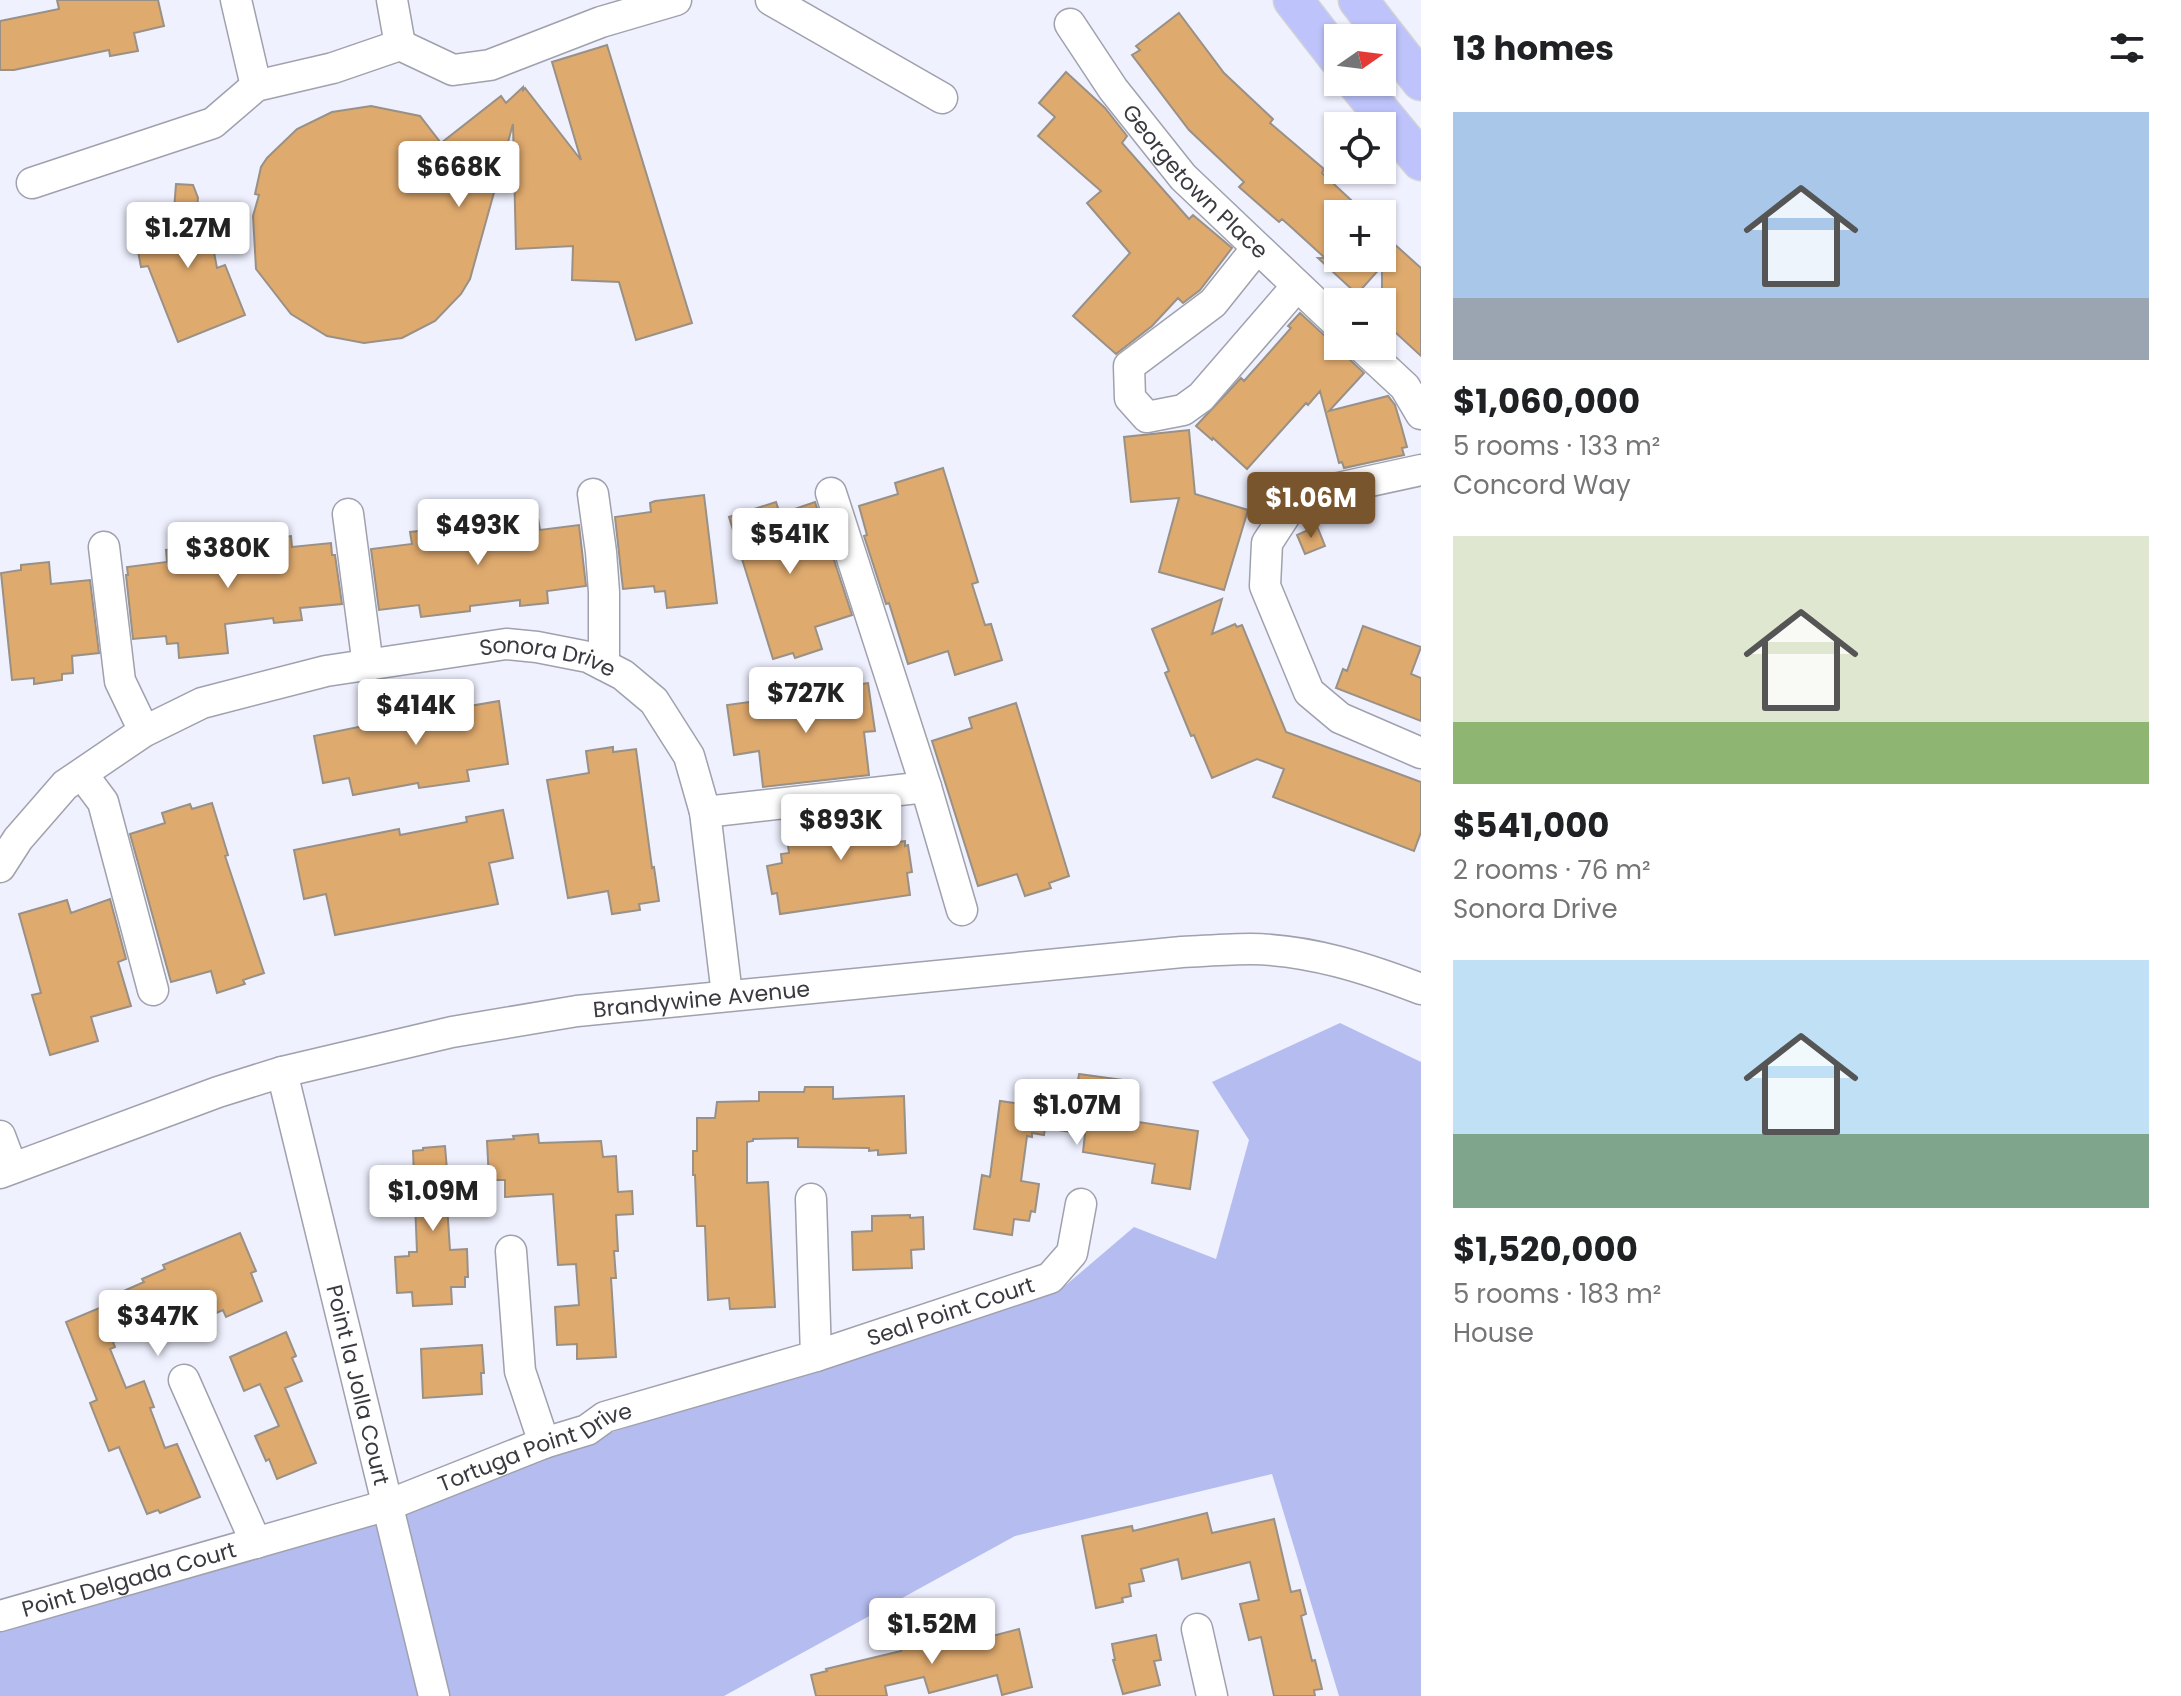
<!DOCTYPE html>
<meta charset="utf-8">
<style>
body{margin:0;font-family:Poppins,sans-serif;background:#f2f2f2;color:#202124;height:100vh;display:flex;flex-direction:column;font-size:30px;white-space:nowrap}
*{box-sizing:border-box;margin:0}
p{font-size:26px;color:#757577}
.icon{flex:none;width:44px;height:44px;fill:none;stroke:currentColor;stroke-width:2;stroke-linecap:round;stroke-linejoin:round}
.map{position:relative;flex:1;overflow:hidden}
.side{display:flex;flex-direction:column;background:#fff;width:760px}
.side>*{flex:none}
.needle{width:52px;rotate:76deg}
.tools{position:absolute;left:1324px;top:24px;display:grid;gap:16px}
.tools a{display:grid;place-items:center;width:72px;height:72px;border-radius:0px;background:#fff;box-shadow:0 2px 6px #0004;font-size:40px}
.price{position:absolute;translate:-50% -68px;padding:0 18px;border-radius:8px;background:#fff;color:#222;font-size:26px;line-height:52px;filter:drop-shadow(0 2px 4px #0008)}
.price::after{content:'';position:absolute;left:50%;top:48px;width:24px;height:18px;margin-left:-12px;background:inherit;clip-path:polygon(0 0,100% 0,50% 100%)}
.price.on{background:#78552d;color:#fff}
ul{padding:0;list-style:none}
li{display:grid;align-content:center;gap:16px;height:424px;padding:0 32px}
li span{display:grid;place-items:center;height:248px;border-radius:0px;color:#555}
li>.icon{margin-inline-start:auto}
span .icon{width:144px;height:144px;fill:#fffc;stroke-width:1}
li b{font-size:34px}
h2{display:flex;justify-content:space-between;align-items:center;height:96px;padding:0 32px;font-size:34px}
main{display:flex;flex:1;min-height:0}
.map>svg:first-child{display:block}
.green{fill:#b5bcef}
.building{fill:#dfaa6e;stroke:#999086;stroke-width:2}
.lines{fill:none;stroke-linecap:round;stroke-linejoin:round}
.minor-casing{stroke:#9fa1ad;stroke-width:33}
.major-casing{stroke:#d3d3d5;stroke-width:41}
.minor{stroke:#fff;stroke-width:30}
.major{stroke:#bec3fc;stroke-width:38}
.labels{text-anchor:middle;stroke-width:6;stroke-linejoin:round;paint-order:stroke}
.street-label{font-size:22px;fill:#39393f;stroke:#eff1ff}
</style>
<main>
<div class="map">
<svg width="1421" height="1696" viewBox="0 0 1421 1696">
<rect width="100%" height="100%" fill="#eff1ff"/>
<!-- green -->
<path class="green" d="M 1340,1023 L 1421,1062 L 1421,1696 L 1339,1696 L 1272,1474 L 1015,1536 L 724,1696 L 0,1696 L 0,1609 L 388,1505 L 1066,1285 L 1134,1227 L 1216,1259 L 1249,1140 L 1212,1082 Z"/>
<!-- building -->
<path class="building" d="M 57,0 L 158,0 L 164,26 L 134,33 L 138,51 L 110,56 L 109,50 L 14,70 L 0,70 L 0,21 L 59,9 Z
M 1179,13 L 1224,73 L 1273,119 L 1270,123 L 1324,169 L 1322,173 L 1366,214 L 1338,214 L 1338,258 L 1382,258 L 1382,233 L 1421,268 L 1421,356 L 1382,320 L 1382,266 L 1357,294 L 1318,258 L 1325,258 L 1291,227 L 1282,219 L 1279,222 L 1239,187 L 1244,182 L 1189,130 L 1132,55 L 1140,50 L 1136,46 Z
M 607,45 L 692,323 L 636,340 L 619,282 L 572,280 L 573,246 L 516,249 L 513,124 L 470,279 L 461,294 L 435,321 L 402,338 L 364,343 L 327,336 L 291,314 L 256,269 L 253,216 L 259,195 L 255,194 L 261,167 L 267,158 L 297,129 L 332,112 L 371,106 L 420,116 L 441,143 L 501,96 L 506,103 L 523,87 L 523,90 L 525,88 L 581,160 L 552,62 Z
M 1066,72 L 1105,108 L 1127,136 L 1122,143 L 1189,219 L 1193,215 L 1232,248 L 1200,290 L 1183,303 L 1178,298 L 1152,326 L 1116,354 L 1073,316 L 1130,253 L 1087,203 L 1101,191 L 1038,136 L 1055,117 L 1039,103 Z
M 176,184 L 193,185 L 198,198 L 196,218 L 207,216 L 217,268 L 225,265 L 245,315 L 178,342 L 148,266 L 141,267 L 134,230 L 173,223 Z
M 1300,313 L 1326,337 L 1336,342 L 1338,346 L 1344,349 L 1349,359 L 1364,373 L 1329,411 L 1388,396 L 1395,405 L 1401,425 L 1407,447 L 1402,448 L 1404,455 L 1344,468 L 1342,462 L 1339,463 L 1320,391 L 1308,405 L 1306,403 L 1247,469 L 1213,438 L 1212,440 L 1196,426 L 1241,378 L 1244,381 L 1291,328 L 1288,326 Z
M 1189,430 L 1195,494 L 1248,510 L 1224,590 L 1159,572 L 1179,498 L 1131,502 L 1124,437 Z
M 943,468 L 978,582 L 972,584 L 985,625 L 991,624 L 1002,660 L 955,675 L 948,651 L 908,664 L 889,603 L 886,604 L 864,536 L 867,535 L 859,506 L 898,494 L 895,483 Z
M 704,495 L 717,603 L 667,608 L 665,591 L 655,592 L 654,586 L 623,589 L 615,517 L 651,512 L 650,503 L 655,501 Z
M 776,502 L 780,514 L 815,502 L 852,615 L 815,627 L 822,649 L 795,658 L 793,653 L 773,659 L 729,517 Z
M 538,519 L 540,530 L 579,525 L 586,586 L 547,591 L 548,603 L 520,606 L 520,600 L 470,606 L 470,611 L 421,617 L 419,605 L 379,610 L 371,549 L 412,544 L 410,532 Z
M 1317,526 L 1325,546 L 1305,554 L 1297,535 Z
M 291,536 L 292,547 L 331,543 L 332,555 L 335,555 L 342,604 L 300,608 L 302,620 L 274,623 L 273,618 L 225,624 L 228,653 L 179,658 L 178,643 L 167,644 L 166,636 L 133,639 L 126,575 L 128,575 L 127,567 L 167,562 L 166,550 Z
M 49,562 L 51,584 L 90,580 L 99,653 L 72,656 L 73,673 L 62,674 L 62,680 L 34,684 L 34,678 L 12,680 L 1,573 L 21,570 L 21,565 Z
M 1222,599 L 1212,634 L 1235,624 L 1237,627 L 1242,625 L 1286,732 L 1421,782 L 1421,832 L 1414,851 L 1273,797 L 1284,769 L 1257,759 L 1212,778 L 1194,735 L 1191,736 L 1165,673 L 1169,671 L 1152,629 Z
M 1363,626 L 1421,647 L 1411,674 L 1421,678 L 1421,721 L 1336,688 L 1343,669 L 1347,671 Z
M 868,683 L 875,731 L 864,732 L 869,775 L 763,787 L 759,751 L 734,755 L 727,705 L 764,700 L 764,704 L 810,697 L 809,691 Z
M 456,696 L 458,708 L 499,701 L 508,764 L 467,770 L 469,781 L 419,788 L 418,783 L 353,795 L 349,778 L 323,783 L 314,736 L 408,717 L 406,704 Z
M 1016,703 L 1069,876 L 1049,883 L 1051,888 L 1025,896 L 1017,874 L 978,886 L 932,741 L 972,728 L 969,718 Z
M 613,747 L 613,752 L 636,749 L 652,868 L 654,867 L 659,901 L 639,904 L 640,910 L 612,914 L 608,891 L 568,898 L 547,780 L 589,773 L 586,751 Z
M 212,803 L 228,855 L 225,856 L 264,973 L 243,980 L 245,984 L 217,993 L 211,971 L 171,982 L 130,834 L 165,823 L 162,813 L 190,804 L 192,809 Z
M 891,809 L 896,842 L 905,841 L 905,846 L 908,845 L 912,872 L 907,873 L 910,895 L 780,914 L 777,893 L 772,894 L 767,866 L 782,863 L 781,854 L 789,853 L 785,821 Z
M 503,810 L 513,858 L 489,863 L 498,904 L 335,935 L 326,894 L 304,899 L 294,850 L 399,829 L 400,835 L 467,822 L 466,817 Z
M 110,899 L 126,959 L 118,962 L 131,1006 L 91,1017 L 98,1041 L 50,1055 L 32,995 L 41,993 L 19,914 L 67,900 L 71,913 Z
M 1079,1074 L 1131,1081 L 1125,1120 L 1198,1131 L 1190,1189 L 1152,1183 L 1155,1164 L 1083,1152 L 1085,1134 L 1045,1128 L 1044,1135 L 1032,1133 L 1032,1137 L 1027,1136 L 1021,1181 L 1039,1184 L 1035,1212 L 1031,1211 L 1029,1221 L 1014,1219 L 1012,1235 L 974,1229 L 982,1175 L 990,1177 L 1000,1101 L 1073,1111 Z
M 805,1087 L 833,1087 L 833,1099 L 904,1096 L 906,1153 L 878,1155 L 878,1150 L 869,1151 L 869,1148 L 798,1147 L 798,1138 L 753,1139 L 753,1141 L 747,1142 L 747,1183 L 768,1182 L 775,1307 L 730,1309 L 729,1298 L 708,1300 L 705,1226 L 697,1226 L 695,1175 L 693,1175 L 693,1151 L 697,1151 L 697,1118 L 715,1118 L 717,1102 L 759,1101 L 759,1092 L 804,1092 Z
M 538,1134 L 539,1143 L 601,1141 L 603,1157 L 616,1156 L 618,1192 L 632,1191 L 633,1214 L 616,1215 L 618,1251 L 614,1251 L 616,1278 L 611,1278 L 616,1357 L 577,1359 L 577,1344 L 557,1345 L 555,1307 L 579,1305 L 576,1264 L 558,1265 L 553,1194 L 505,1197 L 505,1180 L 489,1180 L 487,1141 L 514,1139 L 513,1136 Z
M 445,1146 L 447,1170 L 462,1168 L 464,1201 L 452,1201 L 452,1205 L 447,1205 L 450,1250 L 467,1249 L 468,1277 L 465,1277 L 465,1287 L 451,1287 L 452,1304 L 413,1306 L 412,1292 L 397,1293 L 395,1257 L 409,1256 L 409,1252 L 417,1252 L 413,1151 L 423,1150 L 423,1148 Z
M 910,1215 L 910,1218 L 923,1217 L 924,1249 L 911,1250 L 912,1268 L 853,1270 L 852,1232 L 872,1231 L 872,1216 Z
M 240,1233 L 256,1271 L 251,1273 L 262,1301 L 226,1317 L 223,1310 L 157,1339 L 152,1326 L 113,1342 L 115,1347 L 110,1349 L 126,1388 L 144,1381 L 154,1407 L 150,1408 L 165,1448 L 177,1444 L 200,1497 L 160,1513 L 158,1510 L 147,1514 L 119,1447 L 109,1451 L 90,1403 L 97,1400 L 66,1322 L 121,1299 L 119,1293 L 144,1282 L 142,1279 L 165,1269 L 163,1265 Z
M 286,1332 L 296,1356 L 292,1358 L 302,1381 L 285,1388 L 316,1463 L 277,1479 L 269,1459 L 266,1461 L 255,1436 L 279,1426 L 260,1384 L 244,1391 L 230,1357 Z
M 482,1345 L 484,1373 L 481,1373 L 482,1394 L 423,1398 L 421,1349 Z
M 1207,1513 L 1212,1533 L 1274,1519 L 1291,1592 L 1300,1590 L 1306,1614 L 1301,1616 L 1312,1661 L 1315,1660 L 1322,1689 L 1314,1690 L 1315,1696 L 1274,1696 L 1261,1637 L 1249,1640 L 1240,1604 L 1259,1600 L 1250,1562 L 1182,1579 L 1178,1559 L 1141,1569 L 1144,1581 L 1129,1584 L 1131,1596 L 1122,1598 L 1123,1602 L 1096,1608 L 1082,1536 L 1132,1526 L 1133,1531 Z
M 948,1625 L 954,1646 L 1019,1629 L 1032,1687 L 1002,1695 L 997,1675 L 929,1693 L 924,1677 L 885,1686 L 887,1696 L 816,1696 L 811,1675 L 827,1671 L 826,1669 L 901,1651 L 898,1642 L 925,1635 L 924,1631 Z
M 1156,1635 L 1161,1660 L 1154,1661 L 1160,1685 L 1123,1694 L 1113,1660 L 1115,1660 L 1112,1644 Z"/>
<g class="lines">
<!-- minor casing -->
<g class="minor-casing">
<g id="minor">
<path d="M 236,0 L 256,86"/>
<path d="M 771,0 L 942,98"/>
<path id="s1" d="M 1070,24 L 1113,89 L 1183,177 L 1338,324"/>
<path d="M 400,45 L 453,70 L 490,65 L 601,22 L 676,0"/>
<path d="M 32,183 L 213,123 L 256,86 L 333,68 L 400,45 L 392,0"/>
<path d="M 1257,248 L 1213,303 L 1129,366 L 1130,398 L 1147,417 L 1183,410 L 1201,397 L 1297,286"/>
<path d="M 1361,346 L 1405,387 L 1421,414"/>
<path d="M 1421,470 L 1297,497 L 1267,543 L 1265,586 L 1309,692 L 1340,718 L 1421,753"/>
<path d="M 831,493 L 926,787 L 962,910"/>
<path d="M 593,494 L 601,552 L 604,592 L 604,665"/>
<path d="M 348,514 L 368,666"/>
<path d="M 104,547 L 120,681 L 144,731"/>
<path d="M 82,774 L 103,802 L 153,990"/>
<path d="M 705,812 L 926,787"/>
<path id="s2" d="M 0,867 L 18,839 L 65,785 L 143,732 L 202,703 L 326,671 L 506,644 L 537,647 L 588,657 L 623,675 L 654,701 L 689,756 L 705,812 L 727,995"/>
<path id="s3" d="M 282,1072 L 434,1696"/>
<path d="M 0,1136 L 12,1168"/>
<path id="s4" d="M 0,1173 L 218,1092 L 282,1072 L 452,1032 L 577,1011 L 1182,952 C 1205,951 1228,949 1251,949 C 1310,950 1366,968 1421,989"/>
<path d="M 811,1199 L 816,1356"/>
<path d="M 511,1251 L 520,1371 L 544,1443"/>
<path d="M 184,1380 L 256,1543"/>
<path id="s5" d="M 0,1616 L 388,1505 L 544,1443 L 587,1430 L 605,1417 L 816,1356 L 1050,1278 L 1072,1253 L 1081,1204"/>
<path d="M 1197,1629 L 1212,1696"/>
</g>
</g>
<!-- major casing -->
<g class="major-casing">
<path id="major" d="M 1293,0 L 1338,58
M 1358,0 L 1421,81
M 1356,82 L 1421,161"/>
</g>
<!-- minor -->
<use href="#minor" class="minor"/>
<!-- major -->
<use href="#major" class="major"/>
</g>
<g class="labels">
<!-- street labels -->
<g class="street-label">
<text dy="8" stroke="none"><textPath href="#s1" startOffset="202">Georgetown Place</textPath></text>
<text dy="8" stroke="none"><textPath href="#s2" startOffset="618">Sonora Drive</textPath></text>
<text dy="8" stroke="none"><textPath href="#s4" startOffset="726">Brandywine Avenue</textPath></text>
<text dy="8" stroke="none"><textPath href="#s5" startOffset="1000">Seal Point Court</textPath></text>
<text dy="8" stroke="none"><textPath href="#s3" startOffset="322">Point la Jolla Court</textPath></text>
<text dy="8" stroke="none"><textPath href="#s5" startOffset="562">Tortuga Point Drive</textPath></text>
<text dy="8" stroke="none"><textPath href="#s5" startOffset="134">Point Delgada Court</textPath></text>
</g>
</g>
</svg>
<div class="tools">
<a><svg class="needle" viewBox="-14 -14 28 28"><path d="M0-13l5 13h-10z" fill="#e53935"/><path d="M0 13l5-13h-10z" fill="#757577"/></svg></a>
<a><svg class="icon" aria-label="locate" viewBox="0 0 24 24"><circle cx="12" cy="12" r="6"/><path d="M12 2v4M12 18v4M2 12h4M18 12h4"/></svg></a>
<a>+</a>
<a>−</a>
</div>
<b class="price" style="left:459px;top:209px">$668K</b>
<b class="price" style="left:188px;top:270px">$1.27M</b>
<b class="price on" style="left:1311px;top:540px">$1.06M</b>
<b class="price" style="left:478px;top:567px">$493K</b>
<b class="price" style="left:790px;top:576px">$541K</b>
<b class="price" style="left:228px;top:590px">$380K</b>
<b class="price" style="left:806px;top:735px">$727K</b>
<b class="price" style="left:416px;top:747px">$414K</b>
<b class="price" style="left:841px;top:862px">$893K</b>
<b class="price" style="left:1077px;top:1147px">$1.07M</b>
<b class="price" style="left:433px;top:1233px">$1.09M</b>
<b class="price" style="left:158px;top:1358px">$347K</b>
<b class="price" style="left:932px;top:1666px">$1.52M</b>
</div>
<section class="side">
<h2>13 homes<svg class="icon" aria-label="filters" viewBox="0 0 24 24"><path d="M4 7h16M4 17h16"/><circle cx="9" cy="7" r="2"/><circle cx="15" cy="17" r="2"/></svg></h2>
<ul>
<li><span style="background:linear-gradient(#a9c7e8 75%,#9aa5b1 0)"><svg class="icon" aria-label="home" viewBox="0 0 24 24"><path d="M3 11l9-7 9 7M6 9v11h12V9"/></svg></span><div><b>$1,060,000</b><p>5 rooms · 133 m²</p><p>Concord Way</p></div></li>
<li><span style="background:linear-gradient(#dfe7d0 75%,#8fb573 0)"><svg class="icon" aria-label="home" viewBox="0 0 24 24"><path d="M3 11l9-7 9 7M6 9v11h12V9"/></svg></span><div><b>$541,000</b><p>2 rooms · 76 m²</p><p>Sonora Drive</p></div></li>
<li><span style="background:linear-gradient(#bfe0f5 70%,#7fa58c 0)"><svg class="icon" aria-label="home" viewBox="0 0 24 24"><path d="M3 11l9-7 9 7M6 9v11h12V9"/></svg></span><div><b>$1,520,000</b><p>5 rooms · 183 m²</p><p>House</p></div></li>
</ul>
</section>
</main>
